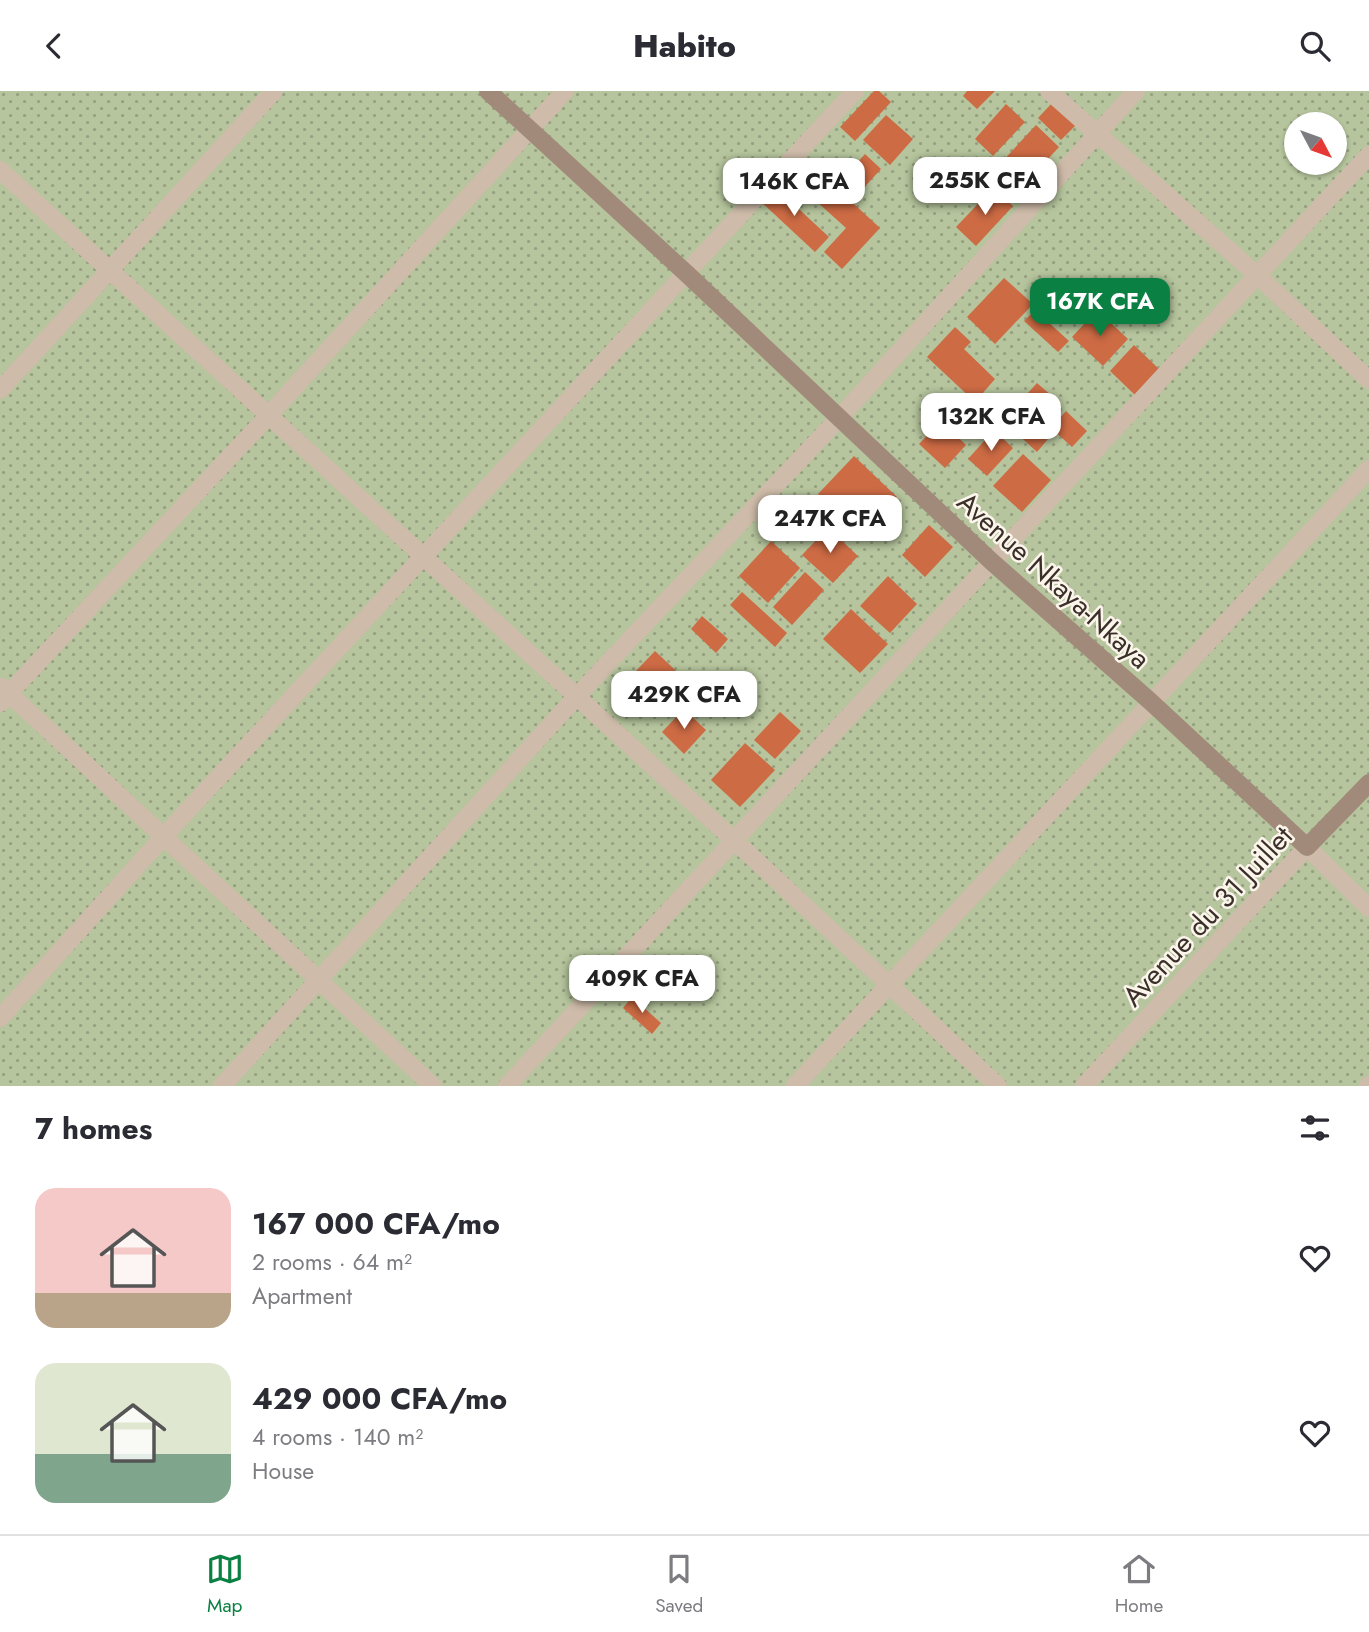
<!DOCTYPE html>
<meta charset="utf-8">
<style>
body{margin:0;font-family:Jost,sans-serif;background:#f7f7f7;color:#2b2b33;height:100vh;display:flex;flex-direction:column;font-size:26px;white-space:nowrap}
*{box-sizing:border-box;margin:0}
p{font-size:23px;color:#7c7c81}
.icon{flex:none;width:38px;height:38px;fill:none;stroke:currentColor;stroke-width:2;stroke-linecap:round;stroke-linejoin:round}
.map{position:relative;height:995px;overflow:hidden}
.sheet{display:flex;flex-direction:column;background:#fff;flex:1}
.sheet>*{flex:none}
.needle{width:46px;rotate:131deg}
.fabs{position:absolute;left:1284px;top:21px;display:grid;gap:14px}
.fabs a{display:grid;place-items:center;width:63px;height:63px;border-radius:50%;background:#fff;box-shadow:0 2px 5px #0004;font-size:35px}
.price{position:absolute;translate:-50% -60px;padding:0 16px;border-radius:14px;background:#fff;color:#222;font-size:23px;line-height:46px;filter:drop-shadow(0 2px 4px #0008)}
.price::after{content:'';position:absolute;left:50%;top:42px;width:21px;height:16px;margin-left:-10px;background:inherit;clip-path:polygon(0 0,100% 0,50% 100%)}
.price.current{background:#0b8043;color:#fff}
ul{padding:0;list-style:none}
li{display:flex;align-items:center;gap:21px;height:175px;padding:0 35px}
li span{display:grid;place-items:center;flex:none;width:196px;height:140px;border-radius:21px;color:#555}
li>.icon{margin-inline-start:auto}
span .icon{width:84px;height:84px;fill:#fffc;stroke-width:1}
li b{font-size:30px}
h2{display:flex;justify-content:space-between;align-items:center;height:84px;padding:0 35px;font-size:30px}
header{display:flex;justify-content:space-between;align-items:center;height:91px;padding:0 35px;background:#fff;font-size:32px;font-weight:800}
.dock{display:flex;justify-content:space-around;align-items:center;height:98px;border-top:2px solid #e1e1e2;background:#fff;font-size:19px;color:#7c7c81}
.dock a{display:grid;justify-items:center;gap:4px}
.dock .current{color:#0b8043}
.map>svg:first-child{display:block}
.grass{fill:url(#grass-dots);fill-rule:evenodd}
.building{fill:#cd6b44}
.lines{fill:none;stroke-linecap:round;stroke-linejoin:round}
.street{stroke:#cebba9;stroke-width:18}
.secondary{stroke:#a28a7a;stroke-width:18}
.labels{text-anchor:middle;stroke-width:5;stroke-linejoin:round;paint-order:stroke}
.street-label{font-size:28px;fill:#3a2f29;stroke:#fbf5eb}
</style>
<header><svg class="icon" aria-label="back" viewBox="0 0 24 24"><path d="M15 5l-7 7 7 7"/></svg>Habito<svg class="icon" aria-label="search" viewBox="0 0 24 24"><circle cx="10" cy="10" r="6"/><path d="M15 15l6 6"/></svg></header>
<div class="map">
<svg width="1369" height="995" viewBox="0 0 1369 995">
<defs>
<pattern id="grass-dots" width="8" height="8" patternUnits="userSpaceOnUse" patternTransform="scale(1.75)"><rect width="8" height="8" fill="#b6c59d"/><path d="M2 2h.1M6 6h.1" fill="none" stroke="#95a080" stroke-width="1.8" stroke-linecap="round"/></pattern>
</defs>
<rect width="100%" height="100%" fill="#f4ebde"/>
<!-- grass -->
<path class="grass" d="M 0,0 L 1369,0 L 1369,995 L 0,995 ZM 1297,33 L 1335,33 L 1335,72 L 1297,72 Z"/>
<!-- building -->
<path class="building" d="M 874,0 L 879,0 L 891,11 L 855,50 L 840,36 Z
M 967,0 L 995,0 L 977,18 L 963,5 Z
M 1053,11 L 1077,33 L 1061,49 L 1038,27 Z
M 1006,13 L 1025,31 L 993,65 L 975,48 Z
M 886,24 L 913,48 L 890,74 L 863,49 Z
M 1036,34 L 1059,56 L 1022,96 L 999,74 Z
M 865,63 L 881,78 L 860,101 L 844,86 Z
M 831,92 L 880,137 L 842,178 L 824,161 L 846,137 L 815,109 Z
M 773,94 L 829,146 L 815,161 L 759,109 Z
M 994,96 L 1013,115 L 976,155 L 956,136 Z
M 1004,187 L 1033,213 L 995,253 L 967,226 Z
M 1035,219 L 1069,250 L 1058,261 L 1024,230 Z
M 1097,219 L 1128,248 L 1103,275 L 1072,246 Z
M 955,236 L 971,251 L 964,258 L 995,288 L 975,311 L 927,266 Z
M 1134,254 L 1159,278 L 1135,304 L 1110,280 Z
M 1037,292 L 1052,305 L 1031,328 L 1017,314 Z
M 1066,320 L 1087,340 L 1072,356 L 1051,337 Z
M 1025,327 L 1048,348 L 1037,361 L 1014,340 Z
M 941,330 L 966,354 L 945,377 L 919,353 Z
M 994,339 L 1013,357 L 987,385 L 968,368 Z
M 1023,363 L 1051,389 L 1022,421 L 993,395 Z
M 854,365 L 897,406 L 862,444 L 818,403 Z
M 929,434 L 953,456 L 925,486 L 902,464 Z
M 828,437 L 858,465 L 833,492 L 802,464 Z
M 771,450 L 800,477 L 768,512 L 739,485 Z
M 805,481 L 824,499 L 792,534 L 773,516 Z
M 888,485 L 917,513 L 890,542 L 860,515 Z
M 742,501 L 787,542 L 775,556 L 730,514 Z
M 851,518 L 888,553 L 860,582 L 823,548 Z
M 702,525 L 728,548 L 716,562 L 691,538 Z
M 655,560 L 688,591 L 665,615 L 632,584 Z
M 684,618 L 706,639 L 684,663 L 662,641 Z
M 780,621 L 801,640 L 775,668 L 754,649 Z
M 745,652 L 775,679 L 740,716 L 711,689 Z
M 632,906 L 661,932 L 652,943 L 623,917 Z"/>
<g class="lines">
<!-- street -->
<path class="street" d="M 1049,0 L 1257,184 L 1369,289
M 0,79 L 736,751 L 998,995
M 0,299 L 274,0
M 2,596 L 433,995
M 0,612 L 268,325 L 565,0
M 0,927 L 164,745 L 855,0
M 222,995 L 577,605 L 839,327 L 1136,0
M 507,995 C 796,687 1080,373 1369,64
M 795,995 L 1369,378
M 1084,995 L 1307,756 L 1369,817
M 1368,995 L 1369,994"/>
<!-- secondary -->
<path class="secondary" d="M 488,0 L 686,182 L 991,470 L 1151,611 L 1307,756 L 1369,692"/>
</g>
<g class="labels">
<!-- street labels -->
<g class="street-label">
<text transform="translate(1054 489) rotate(42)" y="10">Avenue Nkaya-Nkaya</text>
<text transform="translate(1207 825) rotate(-47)" y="10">Avenue du 31 Juillet</text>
</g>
</g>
</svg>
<div class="fabs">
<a><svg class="needle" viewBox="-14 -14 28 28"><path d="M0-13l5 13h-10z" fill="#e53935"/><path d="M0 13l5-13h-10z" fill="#7c7c81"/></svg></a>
</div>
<b class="price" style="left:985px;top:126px">255K CFA</b>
<b class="price" style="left:794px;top:127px">146K CFA</b>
<b class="price current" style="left:1100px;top:247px">167K CFA</b>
<b class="price" style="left:991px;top:362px">132K CFA</b>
<b class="price" style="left:830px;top:464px">247K CFA</b>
<b class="price" style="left:684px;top:640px">429K CFA</b>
<b class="price" style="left:642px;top:924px">409K CFA</b>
</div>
<section class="sheet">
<h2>7 homes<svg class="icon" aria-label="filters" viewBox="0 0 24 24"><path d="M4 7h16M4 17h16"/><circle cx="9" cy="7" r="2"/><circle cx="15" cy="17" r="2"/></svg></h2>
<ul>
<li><span style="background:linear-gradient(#f6c9c9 75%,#b9a48a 0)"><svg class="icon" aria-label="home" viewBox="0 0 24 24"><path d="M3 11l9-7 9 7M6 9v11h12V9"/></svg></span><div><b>167 000 CFA/mo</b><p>2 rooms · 64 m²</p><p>Apartment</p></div><svg class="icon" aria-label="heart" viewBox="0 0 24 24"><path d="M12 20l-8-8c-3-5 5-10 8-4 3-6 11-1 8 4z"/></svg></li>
<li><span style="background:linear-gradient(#dfe7d0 65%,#7fa58c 0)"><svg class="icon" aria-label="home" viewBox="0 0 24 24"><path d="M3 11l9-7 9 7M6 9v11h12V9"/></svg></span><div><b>429 000 CFA/mo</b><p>4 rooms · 140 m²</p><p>House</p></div><svg class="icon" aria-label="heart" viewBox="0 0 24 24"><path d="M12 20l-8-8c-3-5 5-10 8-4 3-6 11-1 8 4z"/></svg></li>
</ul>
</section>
<nav class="dock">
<a class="current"><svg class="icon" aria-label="map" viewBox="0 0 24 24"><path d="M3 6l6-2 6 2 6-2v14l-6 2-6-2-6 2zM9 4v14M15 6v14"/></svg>Map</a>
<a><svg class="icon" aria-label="saved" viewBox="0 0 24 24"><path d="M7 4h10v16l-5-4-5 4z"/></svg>Saved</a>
<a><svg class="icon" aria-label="home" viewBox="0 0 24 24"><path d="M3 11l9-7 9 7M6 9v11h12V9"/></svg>Home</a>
</nav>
